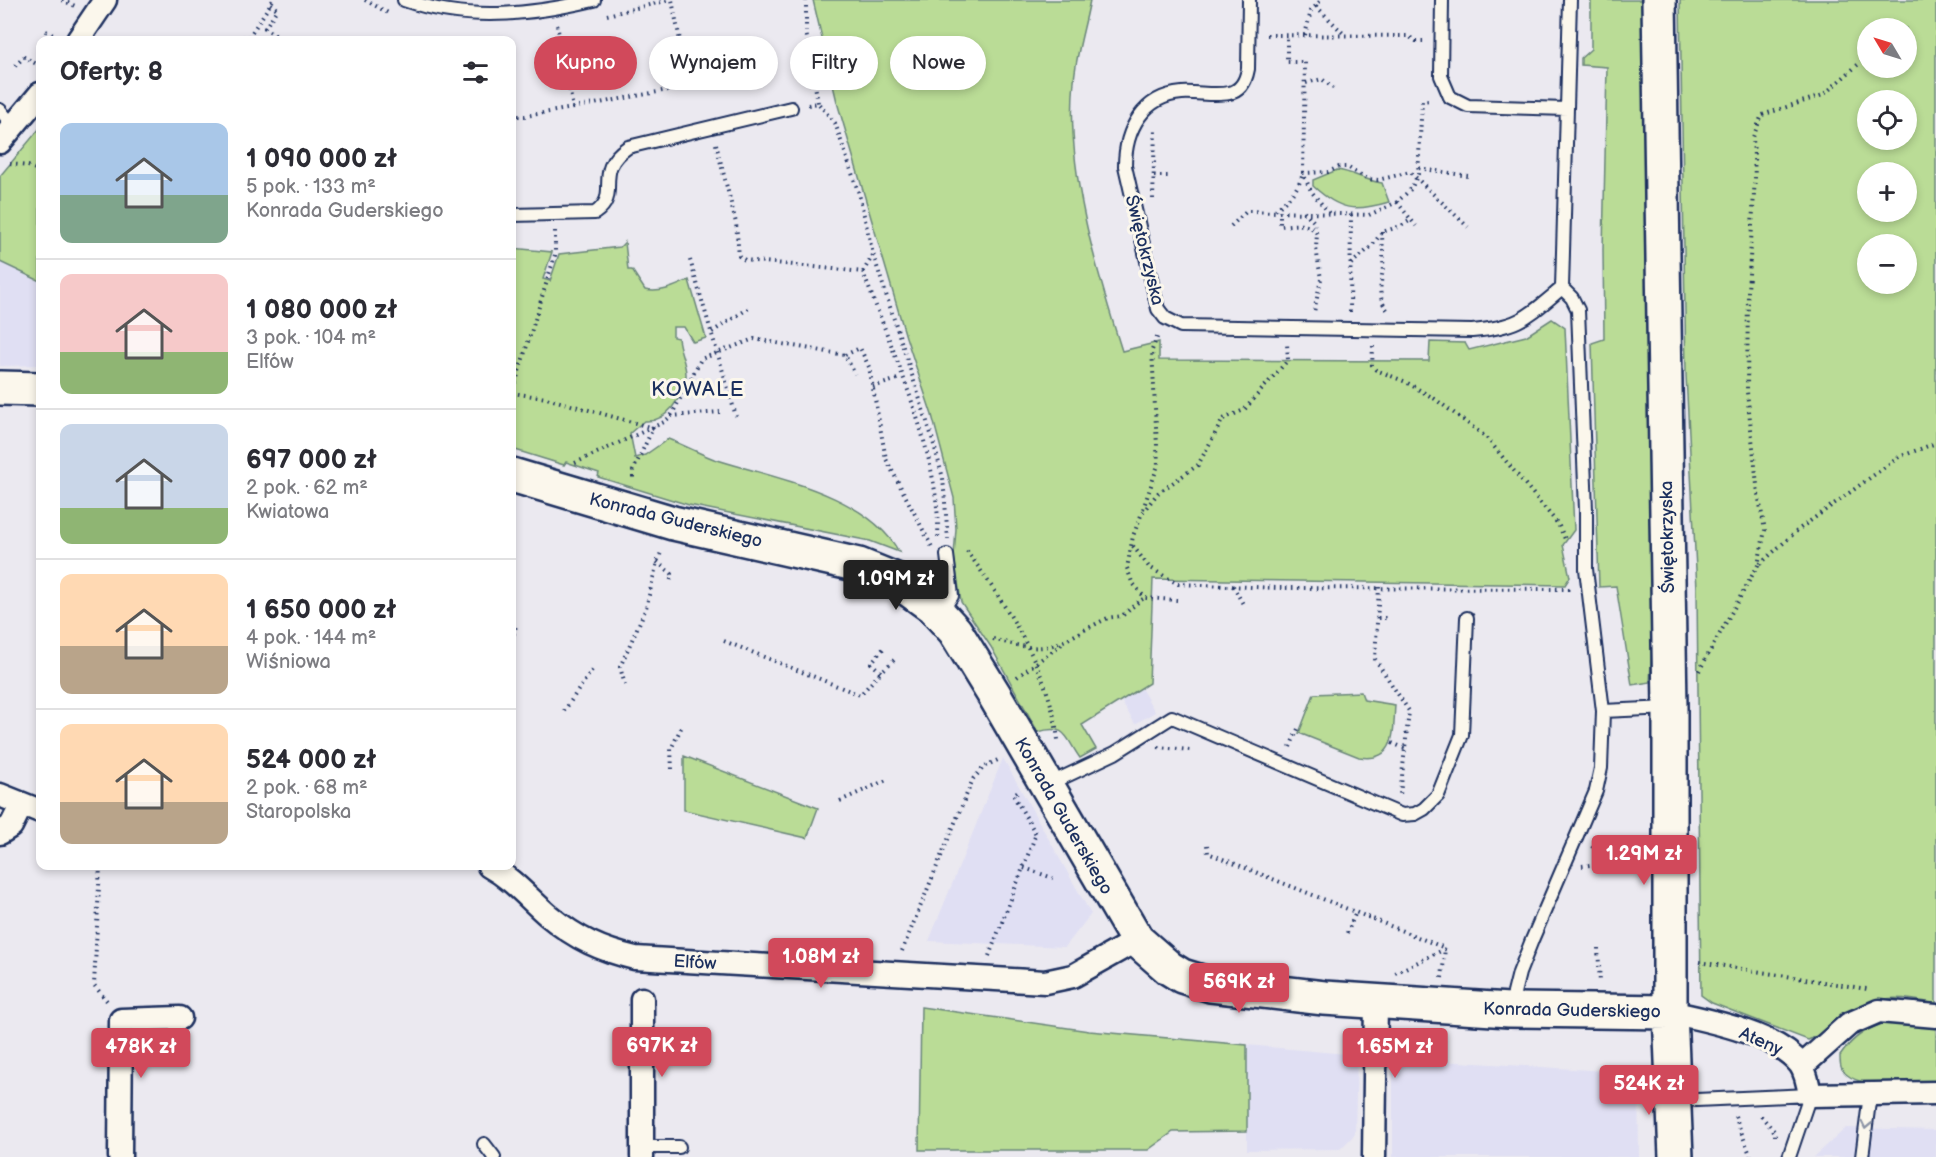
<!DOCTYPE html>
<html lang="pl">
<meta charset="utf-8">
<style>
body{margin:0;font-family:"Balsamiq Sans",sans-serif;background:#f7f7f7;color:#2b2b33;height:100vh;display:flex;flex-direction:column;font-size:22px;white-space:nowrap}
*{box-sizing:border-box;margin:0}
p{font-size:20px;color:#7c7c81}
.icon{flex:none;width:33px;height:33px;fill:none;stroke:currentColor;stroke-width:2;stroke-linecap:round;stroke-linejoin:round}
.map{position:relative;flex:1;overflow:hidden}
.panel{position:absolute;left:36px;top:36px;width:480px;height:834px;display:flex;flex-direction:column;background:#fff;border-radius:12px;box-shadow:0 3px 9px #0003}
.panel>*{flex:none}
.hud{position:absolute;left:534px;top:36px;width:570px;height:54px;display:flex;gap:12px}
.needle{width:39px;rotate:308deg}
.buttons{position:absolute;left:1857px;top:18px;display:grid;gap:12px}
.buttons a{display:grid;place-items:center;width:60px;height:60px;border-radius:50%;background:#fff;box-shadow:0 3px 9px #0003;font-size:30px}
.price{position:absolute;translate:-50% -51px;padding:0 14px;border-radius:6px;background:#d1495b;color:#fff;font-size:20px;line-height:39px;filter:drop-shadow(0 2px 3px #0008)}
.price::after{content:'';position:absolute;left:50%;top:36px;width:18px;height:14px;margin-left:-9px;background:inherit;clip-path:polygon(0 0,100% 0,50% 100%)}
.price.active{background:#222;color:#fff}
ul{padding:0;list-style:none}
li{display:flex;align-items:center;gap:18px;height:150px;padding:0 24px}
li+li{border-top:2px solid #e1e1e2}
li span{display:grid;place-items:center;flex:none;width:168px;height:120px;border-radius:12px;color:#555}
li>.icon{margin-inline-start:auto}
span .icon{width:72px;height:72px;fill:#fffc;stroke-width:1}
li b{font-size:26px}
h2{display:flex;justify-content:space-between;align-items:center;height:72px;padding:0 24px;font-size:26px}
.chip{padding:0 21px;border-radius:27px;background:#fff;box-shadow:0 3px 9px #0003;font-size:21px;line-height:54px}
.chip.active{background:#d1495b;color:#fff}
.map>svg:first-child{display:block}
.built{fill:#e0dff3}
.green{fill:#badc96;stroke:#6a867a;stroke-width:1.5;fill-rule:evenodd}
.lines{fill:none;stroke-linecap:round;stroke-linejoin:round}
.lane-casing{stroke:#1b2f5e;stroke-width:16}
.street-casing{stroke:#1b2f5e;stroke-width:27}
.secondary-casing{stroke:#1b2f5e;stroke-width:38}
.path{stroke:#1b2f5e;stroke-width:4;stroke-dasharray:1.5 4.5;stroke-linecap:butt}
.lane{stroke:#fbf7ec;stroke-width:12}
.street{stroke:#fbf7ec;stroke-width:22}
.secondary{stroke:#fbf7ec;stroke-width:33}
.oneway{stroke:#8b93a5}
.labels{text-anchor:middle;stroke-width:6;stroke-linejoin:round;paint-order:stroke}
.street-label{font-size:18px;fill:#1b2f5e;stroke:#fbf7ec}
.quarter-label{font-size:21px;letter-spacing:1.5px;fill:#1b2f5e;stroke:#fbf7ec}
</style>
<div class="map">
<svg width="1936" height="1157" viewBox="0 0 1936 1157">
<rect width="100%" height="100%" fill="#ebe9f0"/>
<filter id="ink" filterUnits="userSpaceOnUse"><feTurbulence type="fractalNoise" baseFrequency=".0167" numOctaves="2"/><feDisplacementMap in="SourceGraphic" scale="12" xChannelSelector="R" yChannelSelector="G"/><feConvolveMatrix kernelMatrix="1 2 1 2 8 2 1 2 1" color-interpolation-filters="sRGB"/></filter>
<g filter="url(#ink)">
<!-- built -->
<path class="built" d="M 0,262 L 40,281 L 40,365 L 0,366 Z
M 1141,688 L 1155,712 L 1135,724 L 1121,701 Z
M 1003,758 L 1091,914 L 1065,947 L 929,941 Z
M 1247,1045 L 1357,1055 L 1355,1134 L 1340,1149 L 1247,1150 Z
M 1393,1058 L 1638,1073 L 1639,1157 L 1393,1157 Z
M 1846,1128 L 1936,1130 L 1936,1157 L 1814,1157 Z"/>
<!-- green -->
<path class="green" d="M 813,0 L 1090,0 C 1085,27 1076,54 1074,81 C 1065,167 1096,269 1122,351 L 1159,342 L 1159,360 L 1429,361 L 1430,342 L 1465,343 L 1469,350 L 1526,336 L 1552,319 L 1565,328 L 1574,530 L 1563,545 L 1570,577 L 1565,585 L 1153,579 L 1149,683 L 1082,725 L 1096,749 L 1080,758 C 1066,739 1067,723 1038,732 L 991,647 L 961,602 L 954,556 L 956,529 L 954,498 L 932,415 L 906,337 L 837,102 Z
M 1591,0 L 1644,0 L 1654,608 L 1650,682 L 1632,685 L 1616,586 L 1599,587 L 1592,343 L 1604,339 L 1603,250 L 1607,67 L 1581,65 L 1581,58 L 1591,49 Z
M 1680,0 L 1936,0 L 1936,1004 C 1893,994 1876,995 1840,1020 C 1830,1027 1820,1036 1808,1040 L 1712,1003 L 1701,995 L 1697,589 L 1686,375 ZM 1868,28 L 1906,28 L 1906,68 L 1868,68 ZM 1868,100 L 1906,100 L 1906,140 L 1868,140 ZM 1868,172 L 1906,172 L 1906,212 L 1868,212 ZM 1868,244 L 1906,244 L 1906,284 L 1868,284 Z
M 718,40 L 724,64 L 694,70 L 689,46 Z
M 40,128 L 40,281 L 0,262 L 0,176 Z
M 1337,170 C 1353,172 1366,181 1382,183 L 1389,202 C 1355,212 1340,211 1313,186 L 1313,180 Z
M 625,242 L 628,270 L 632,270 L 645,290 C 660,294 676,286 689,280 L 706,338 L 693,342 L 684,327 L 673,327 L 673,337 L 678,338 C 679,350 687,366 686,376 C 682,398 667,423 644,421 L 630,433 L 635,458 L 645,455 L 668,439 C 684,445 698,453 714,459 C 774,478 867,494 899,552 L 870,541 L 689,505 L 598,477 L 599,473 L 566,462 L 564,465 L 512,449 L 512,248 L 552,252 L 543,279 L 550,281 L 559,254 L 620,247 Z
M 1361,692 L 1364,700 L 1395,705 C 1393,731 1397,763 1359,757 L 1299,733 L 1314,694 Z
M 684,756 L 818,808 L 807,838 L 684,810 Z
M 921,1007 L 1089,1031 L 1247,1045 L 1247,1131 L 1173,1132 L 1148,1150 L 919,1150 Z
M 1894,1021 L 1936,1027 L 1936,1083 C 1914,1084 1854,1091 1842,1069 C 1840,1066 1840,1060 1840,1056 C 1854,1035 1870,1026 1894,1021 Z"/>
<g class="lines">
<!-- lane casing -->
<g class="lane-casing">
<path id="lane" d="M 404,0 C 467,22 530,15 594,0
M 1249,0 L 1248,69 C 1246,80 1241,91 1229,93 C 1214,96 1197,92 1182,93 C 1143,96 1125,130 1125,166 L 1158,309 L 1165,318 L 1181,326 L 1472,331 C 1519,327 1526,318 1562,288 L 1570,0
M 1442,0 L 1441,76 L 1450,97 L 1468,106 L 1567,109
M 0,110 L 14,127
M 512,215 L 595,213 C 623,194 591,172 628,147 L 791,108
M 940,613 L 952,596 L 947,555
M 1603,711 L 1669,708
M 1049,784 L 1115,753 L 1172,717 L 1402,815 L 1415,814 L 1424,809 L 1438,795 L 1462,735 L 1467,618
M 1510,1009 L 1519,973 L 1532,940 L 1596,791 L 1601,768 L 1603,711 L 1586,569 L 1586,510 L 1578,310 L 1572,298 L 1562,288
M 1696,1100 L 1810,1095 L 1789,1157
M 484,1144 L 494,1157
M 642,1147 L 679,1147
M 1862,1157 L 1870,1094"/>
</g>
<!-- street casing -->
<g class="street-casing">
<path id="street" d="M 78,40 L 105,0
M 0,142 L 40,94
M 0,795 L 40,811
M 0,833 L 11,826 L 22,804
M 489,866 C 513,879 529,899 549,916 C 577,939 601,950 635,958 L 1045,982 L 1073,976 L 1137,940
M 1670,1012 C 1707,1020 1775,1033 1800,1064 C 1806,1072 1808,1084 1810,1095 L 1936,1093
M 1802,1066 L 1849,1024 L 1879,1011 L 1936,1016
M 120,1157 L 121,1020 L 180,1018
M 642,1157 L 642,999
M 1374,1157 L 1376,1000"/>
</g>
<!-- secondary casing -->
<g class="secondary-casing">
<path id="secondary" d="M 1659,0 L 1670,708 L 1670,1012 L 1676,1157
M 0,388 L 40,389
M 512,475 L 673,523 L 859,565 L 896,580 L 932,606 L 955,631 L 995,696 L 1137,940 L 1169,968 L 1182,976 L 1211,985 L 1324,998 L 1509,1010 L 1670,1012"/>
</g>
<!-- path -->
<path class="path" d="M 62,0 L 75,6
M 365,0 L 390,14
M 806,0 L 806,32 L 818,103
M 270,4 L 277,9 L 265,28 L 278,37 L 276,40
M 1316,6 L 1345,35
M 607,15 L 670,0
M 557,25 L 573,108 L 689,86 L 672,0
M 46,31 L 55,36
M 1267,35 L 1408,36 L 1416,41 L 1426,41
M 1305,35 L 1311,11 L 1321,0
M 249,37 L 273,0
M 238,40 L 246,36 L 253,40
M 15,66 L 24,57 L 40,66
M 1306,83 L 1322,79 L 1333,88
M 808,105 L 818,103 L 835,123 L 859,194 L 873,254 L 931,434 L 943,478 L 948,539
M 512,116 L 525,116 L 573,108
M 716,144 L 736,223 L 739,256 L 745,260 L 863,272 C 892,351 942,457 938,541
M 10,164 L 28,166 L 40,171
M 1419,168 L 1468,176
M 1154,176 L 1168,176
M 1153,199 L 1155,129
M 1397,202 L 1416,226
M 1275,210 C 1288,200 1299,189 1303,173 L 1305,62 L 1287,62 L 1287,35
M 1280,210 L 1280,226 C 1292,225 1310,221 1317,234 L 1316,248 L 1321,279 L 1314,312
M 1304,211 L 1315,223 L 1315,229
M 1329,213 L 1311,191 L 1303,173 L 1328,172 L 1339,167 L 1347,167 L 1368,179 L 1378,180 L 1410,172 L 1468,227
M 1231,226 L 1247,211 L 1369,215 L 1397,202 L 1411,189 L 1418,174 L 1422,101 L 1431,100
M 1382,232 C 1382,244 1384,255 1383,266 C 1382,284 1375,296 1389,312
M 690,260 L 736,416
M 1351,264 L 1372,246 L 1382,232 L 1401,226 L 1411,220
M 863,272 L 873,255
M 1350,312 L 1351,214
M 712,332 L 749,308
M 1373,346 L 1372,365 L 1376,370 L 1406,382 L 1435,399 L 1486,437 L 1558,524 L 1566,541
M 845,355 L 860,348 L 869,367 L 886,459 L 932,547
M 873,387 L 901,378
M 512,393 L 546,398 L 653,428 L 633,471 L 633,481
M 512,394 L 555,255 L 555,231
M 671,416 L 720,412
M 575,463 L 664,422 L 671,416 L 701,359 L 754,339 L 845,355 L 855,374
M 1143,509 L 1158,465 L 1152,350 L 1158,335
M 1133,546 L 1149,567 L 1178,584 L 1278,588 L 1570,589
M 967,551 C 1007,607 1050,671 1058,740
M 657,562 L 672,574 L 670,584
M 1760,564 L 1799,529 L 1899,457 L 1936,443
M 1233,586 L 1244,606
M 1379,587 L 1375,659 L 1409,711 L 1400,795
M 1177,600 L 1145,598 L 1132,582 L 1127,568 L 1133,536 L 1142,513 L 1158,493 L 1198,465 L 1223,419 L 1244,410 L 1288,360 L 1287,344
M 1378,618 L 1389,618
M 993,639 C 1053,657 1054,644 1106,619 C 1111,616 1118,618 1123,615 C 1131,609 1136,602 1145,598
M 512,640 L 516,626
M 724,641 L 860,695 L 881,672
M 883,649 L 871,663 L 881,672 L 894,660
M 1699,671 L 1758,565 L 1765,530 L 1758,494 L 1747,392 L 1748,291 L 1755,177 L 1753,137 L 1762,115 L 1823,95 L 1868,56
M 1017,677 L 1062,644
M 625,685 L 620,667 L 646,608 L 657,562 L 662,550
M 564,711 L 594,667
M 1392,743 L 1406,749
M 1158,747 L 1190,750
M 1290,747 L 1298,729 L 1300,730
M 672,769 L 671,749 L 682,726
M 840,801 L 889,779
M 1207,845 L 1208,853 L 1445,948
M 1592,846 L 1607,865
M 100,866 L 94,985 L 107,1001
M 1582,866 L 1643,858
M 1024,868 L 1053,878
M 1347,933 L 1356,912
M 1598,948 L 1600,983
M 902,951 L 973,779 L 985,766 L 1000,759
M 989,956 L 1036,834 L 1013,795 L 1018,791
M 1699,962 L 1867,989
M 1395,973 L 1445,949
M 1442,978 L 1445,948
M 1735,1116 L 1751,1157
M 1761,1116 L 1775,1132 L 1775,1136"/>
<!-- lane -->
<use href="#lane" class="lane"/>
<!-- street -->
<use href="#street" class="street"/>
<!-- secondary -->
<use href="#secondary" class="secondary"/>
</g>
<!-- one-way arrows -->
<defs><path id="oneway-chevron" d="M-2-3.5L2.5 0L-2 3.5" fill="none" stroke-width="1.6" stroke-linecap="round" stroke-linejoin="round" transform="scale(1.5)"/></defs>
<use class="oneway" href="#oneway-chevron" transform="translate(1866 1125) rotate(102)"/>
</g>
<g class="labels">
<!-- street labels -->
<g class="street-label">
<text transform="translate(1145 250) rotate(76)" y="6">Świętokrzyska</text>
<text transform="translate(676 520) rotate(14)" y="6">Konrada Guderskiego</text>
<text transform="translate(1667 537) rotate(-91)" y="6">Świętokrzyska</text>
<text transform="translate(1064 816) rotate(60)" y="6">Konrada Guderskiego</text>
<text transform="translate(695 962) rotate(3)" y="6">Elfów</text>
<text transform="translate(1572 1010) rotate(1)" y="6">Konrada Guderskiego</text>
<text transform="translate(1761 1041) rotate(24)" y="6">Ateny</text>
</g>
<!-- quarter labels -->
<g class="quarter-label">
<text x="698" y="396">KOWALE</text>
</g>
</g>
</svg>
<div class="buttons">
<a><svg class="needle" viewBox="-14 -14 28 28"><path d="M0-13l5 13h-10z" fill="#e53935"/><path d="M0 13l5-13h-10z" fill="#7c7c81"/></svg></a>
<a><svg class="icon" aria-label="locate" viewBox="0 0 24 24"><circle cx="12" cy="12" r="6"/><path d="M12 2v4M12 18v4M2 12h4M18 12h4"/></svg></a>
<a>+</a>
<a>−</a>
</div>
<b class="price active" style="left:896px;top:611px">1.09M zł</b>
<b class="price" style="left:1644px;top:886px">1.29M zł</b>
<b class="price" style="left:821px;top:989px">1.08M zł</b>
<b class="price" style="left:1239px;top:1014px">569K zł</b>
<b class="price" style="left:662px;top:1078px">697K zł</b>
<b class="price" style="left:141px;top:1079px">478K zł</b>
<b class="price" style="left:1395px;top:1079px">1.65M zł</b>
<b class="price" style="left:1649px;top:1116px">524K zł</b>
<div class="hud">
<a class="chip active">Kupno</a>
<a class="chip">Wynajem</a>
<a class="chip">Filtry</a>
<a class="chip">Nowe</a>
</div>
<section class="panel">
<h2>Oferty: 8<svg class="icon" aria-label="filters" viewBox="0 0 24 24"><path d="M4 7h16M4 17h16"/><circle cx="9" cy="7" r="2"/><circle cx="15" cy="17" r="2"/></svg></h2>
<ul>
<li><span style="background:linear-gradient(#a9c7e8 60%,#7fa58c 0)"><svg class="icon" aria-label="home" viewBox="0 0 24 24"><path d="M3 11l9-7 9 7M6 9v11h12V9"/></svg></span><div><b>1 090 000 zł</b><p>5 pok. · 133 m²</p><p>Konrada Guderskiego</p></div></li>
<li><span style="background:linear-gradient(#f6c9c9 65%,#8fb573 0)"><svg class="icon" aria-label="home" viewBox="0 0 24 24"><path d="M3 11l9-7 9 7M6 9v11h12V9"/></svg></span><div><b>1 080 000 zł</b><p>3 pok. · 104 m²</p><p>Elfów</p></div></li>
<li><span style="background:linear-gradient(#c9d6e8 70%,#8fb573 0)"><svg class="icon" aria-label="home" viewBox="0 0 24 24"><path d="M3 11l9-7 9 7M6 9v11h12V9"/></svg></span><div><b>697 000 zł</b><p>2 pok. · 62 m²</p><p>Kwiatowa</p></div></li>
<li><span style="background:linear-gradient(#ffd9b3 60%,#b9a48a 0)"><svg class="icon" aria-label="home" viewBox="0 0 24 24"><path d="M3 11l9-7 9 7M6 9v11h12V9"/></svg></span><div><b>1 650 000 zł</b><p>4 pok. · 144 m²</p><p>Wiśniowa</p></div></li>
<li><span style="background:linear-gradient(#ffd9b3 65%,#b9a48a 0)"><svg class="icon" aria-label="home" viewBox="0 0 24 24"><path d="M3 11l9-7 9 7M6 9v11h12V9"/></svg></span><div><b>524 000 zł</b><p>2 pok. · 68 m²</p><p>Staropolska</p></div></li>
</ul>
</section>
</div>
